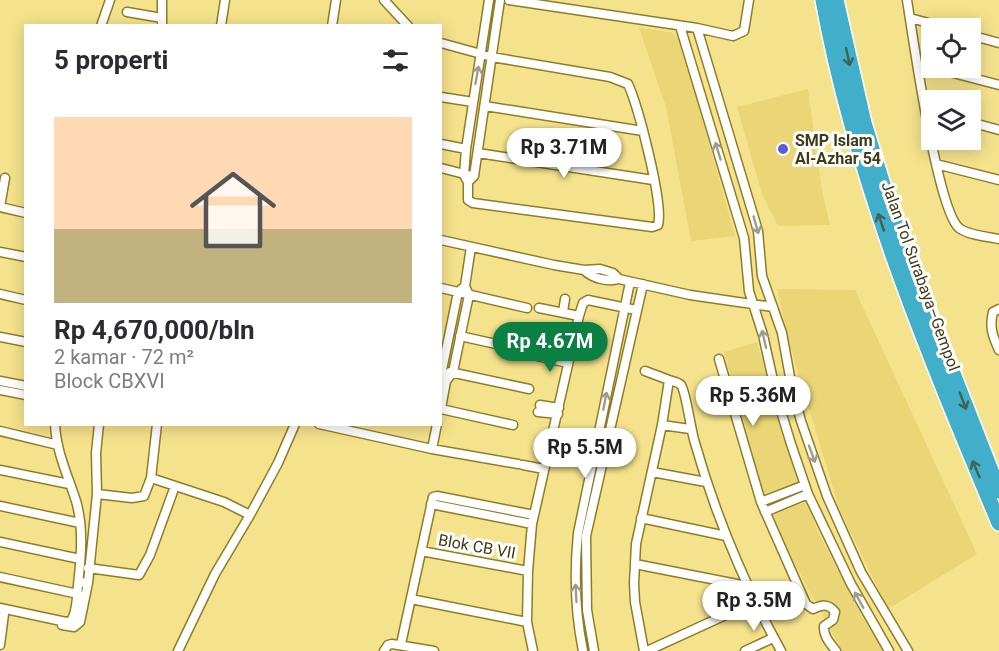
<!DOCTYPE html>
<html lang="id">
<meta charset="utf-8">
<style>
body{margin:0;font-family:Roboto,sans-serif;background:#f7f7f7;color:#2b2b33;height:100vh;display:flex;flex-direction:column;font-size:22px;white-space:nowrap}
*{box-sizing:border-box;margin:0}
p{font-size:20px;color:#7c7c81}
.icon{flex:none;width:33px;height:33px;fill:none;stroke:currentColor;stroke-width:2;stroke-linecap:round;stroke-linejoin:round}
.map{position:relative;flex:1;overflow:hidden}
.sheet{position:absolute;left:24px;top:24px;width:418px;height:402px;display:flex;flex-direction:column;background:#fff;border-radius:0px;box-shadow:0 3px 15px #0003}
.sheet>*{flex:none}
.buttons{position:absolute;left:921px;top:18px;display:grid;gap:12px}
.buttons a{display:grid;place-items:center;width:60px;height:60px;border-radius:0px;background:#fff;box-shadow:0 3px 15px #0003;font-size:30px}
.price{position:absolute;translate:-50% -51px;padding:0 14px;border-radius:21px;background:#fff;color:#222;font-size:20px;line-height:39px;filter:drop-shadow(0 2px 3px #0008)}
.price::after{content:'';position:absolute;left:50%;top:36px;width:18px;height:14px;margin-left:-9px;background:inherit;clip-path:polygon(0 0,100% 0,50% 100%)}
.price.active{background:#0b8043;color:#fff}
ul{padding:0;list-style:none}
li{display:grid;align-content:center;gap:12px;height:318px;padding:0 30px}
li+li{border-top:2px solid #e1e1e2}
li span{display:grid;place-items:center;height:186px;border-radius:0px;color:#555}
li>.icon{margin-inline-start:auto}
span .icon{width:108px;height:108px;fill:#fffc;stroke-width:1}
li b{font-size:26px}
h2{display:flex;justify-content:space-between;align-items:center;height:72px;padding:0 30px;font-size:26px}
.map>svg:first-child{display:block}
.built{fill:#ebd677}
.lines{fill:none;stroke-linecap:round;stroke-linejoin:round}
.street-casing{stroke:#907d23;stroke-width:11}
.highway-casing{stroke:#fff;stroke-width:18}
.street{stroke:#fff;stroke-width:8}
.highway{stroke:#41afca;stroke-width:15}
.oneway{stroke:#416355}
.oneway2{stroke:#a09c8a}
.poi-dot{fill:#5a5ed5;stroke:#fff;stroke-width:2}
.labels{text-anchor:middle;stroke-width:6;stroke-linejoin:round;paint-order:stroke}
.poi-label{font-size:16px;font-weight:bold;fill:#413a16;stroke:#fff;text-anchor:start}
.street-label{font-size:16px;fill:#413a16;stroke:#fff}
</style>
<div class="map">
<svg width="999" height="651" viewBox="0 0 999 651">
<rect width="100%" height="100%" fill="#f5e28c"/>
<!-- built -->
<path class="built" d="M 639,28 L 670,32 L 676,35 L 682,45 L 735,236 L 691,241 L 666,107 Z
M 808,89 L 822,191 L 830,225 L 778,226 L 762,194 L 737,107 Z
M 777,289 L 855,290 L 977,554 L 888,609 L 839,508 L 788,339 Z
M 757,342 L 795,474 L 818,532 L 863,618 L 884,651 L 842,651 L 796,566 L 766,501 L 742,420 L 724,352 Z"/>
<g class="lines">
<!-- street casing -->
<g class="street-casing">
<path id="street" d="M 384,0 L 408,26
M 509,0 L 697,28 L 733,36 L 744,31 L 749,0
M 907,0 C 913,37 937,209 959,228 C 968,235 988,237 999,239
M 127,12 L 162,18
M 910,18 L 947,28
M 101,26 L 110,0
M 162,26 L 162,0
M 221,26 L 225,0
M 332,26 L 336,0
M 680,26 L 744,238 L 749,291 L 763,335 L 777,398 L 791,444 L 808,494 L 851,584 L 889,651
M 697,28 L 758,231 L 762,276 L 782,333 L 792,388 L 801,421 L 827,496 L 861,572 L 908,651
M 970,35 L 999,43
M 441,43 L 492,57 L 610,77 L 628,84 C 638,106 664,204 658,225 L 652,227 L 473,203 L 468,200 L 468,182 L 464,175 L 466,149 L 489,0
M 934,68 L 999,85
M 441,97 L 473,102
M 485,106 L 643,131
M 970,122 L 999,130
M 441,144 L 466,149
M 478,153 L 653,180
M 936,164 L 999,180
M 441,168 L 468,175
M 468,182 L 474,176 L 500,0
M 0,207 L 5,178
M 0,207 L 26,213
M 441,240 L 554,265 L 584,270 L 600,269 L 613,273 L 619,279
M 0,252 L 26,257
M 584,270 C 593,279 608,282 619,279 L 690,295 L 773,307
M 441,288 L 527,308
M 0,294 L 26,300
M 999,309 L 993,312 C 989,327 993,337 999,350
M 563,312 L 565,299
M 579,316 L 583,303 L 588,300 L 636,310
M 460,336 L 528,351
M 0,337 L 26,342
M 537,356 L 568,363
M 719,359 L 761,502 L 806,604 L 813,609 C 822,605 828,603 835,612 L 833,620 L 824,626 C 823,636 830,643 836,651
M 645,371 L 669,380
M 450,372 L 529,389
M 0,381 L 26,386
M 446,381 L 442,370 L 458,292 L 465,286
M 0,390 L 26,395
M 540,405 L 559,408
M 441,408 L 446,381 L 453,372 L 469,295 L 465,286 L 471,247
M 441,409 L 513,425
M 538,412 L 558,414
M 157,424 L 151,478 L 224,502 L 250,515
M 319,424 L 432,449 L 518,464
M 662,425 L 690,429
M 0,431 L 58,445
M 432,449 L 437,424
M 523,465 L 544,469
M 0,470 L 69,484
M 652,472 L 706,482
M 97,494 L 132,498 L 144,496 L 151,478
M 761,502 L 805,485
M 431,504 L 532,524
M 0,506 L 80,523
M 765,512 L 808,494
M 641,518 L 726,536
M 0,542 L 80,559
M 421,551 L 528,571
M 635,564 L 747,586
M 88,568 L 139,575 L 150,555 L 175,486
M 0,577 L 78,594
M 79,582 L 88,583 L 97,494 L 96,453 L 99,424
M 411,599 L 527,622
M 0,608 L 66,622 L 71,621 C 77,612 77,597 78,585 C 81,558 84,528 76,501 C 68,476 56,451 55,424
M 62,625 L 74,627 L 80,622 L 88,583
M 401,644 L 433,497 L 437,496 L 534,515
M 0,645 L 4,614
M 178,651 L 215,574 L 250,515 L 278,463 L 295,424
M 384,651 L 388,645 L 392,644 L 434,651
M 533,651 L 527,622 L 528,571 L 532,524 L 579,316 L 539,308
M 583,651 C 575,612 574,573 578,533 L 630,282
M 594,651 L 587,610 L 586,536 L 643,284
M 644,651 L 635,602 L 634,583 L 636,544 L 662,425 L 669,380 C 673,381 678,382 681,385 C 686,391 691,432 695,443 C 716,517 744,584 781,651
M 647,651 L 754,602
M 745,651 L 773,638"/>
</g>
<!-- highway casing -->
<g class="highway-casing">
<path id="highway" d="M 823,0 C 856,182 928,353 999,523
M 836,0 L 864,123 L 897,230 L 999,491"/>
</g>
<!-- street -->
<use href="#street" class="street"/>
<!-- highway -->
<use href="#highway" class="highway"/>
</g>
<!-- one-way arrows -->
<defs><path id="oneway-shaft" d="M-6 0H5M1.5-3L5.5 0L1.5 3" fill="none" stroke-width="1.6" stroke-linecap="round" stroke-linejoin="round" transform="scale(1.5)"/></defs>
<g class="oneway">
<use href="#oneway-shaft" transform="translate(848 57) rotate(78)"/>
<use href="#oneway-shaft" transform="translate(881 222) rotate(-109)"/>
<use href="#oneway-shaft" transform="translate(963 401) rotate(69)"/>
<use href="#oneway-shaft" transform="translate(976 469) rotate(-113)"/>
</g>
<g class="oneway2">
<use href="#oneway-shaft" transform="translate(477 75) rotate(-80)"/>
<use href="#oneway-shaft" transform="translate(718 151) rotate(-107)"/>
<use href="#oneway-shaft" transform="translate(756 225) rotate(74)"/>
<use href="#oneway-shaft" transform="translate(764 339) rotate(-103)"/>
<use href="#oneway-shaft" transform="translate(605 401) rotate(-79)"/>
<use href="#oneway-shaft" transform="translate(812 454) rotate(70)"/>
<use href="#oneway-shaft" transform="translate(576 593) rotate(-93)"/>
<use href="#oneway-shaft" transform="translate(859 600) rotate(-119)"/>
</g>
<!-- markers -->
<circle class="poi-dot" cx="783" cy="149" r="6"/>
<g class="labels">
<!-- poi labels -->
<g class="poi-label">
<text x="795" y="146">SMP Islam<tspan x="795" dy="18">Al-Azhar 54</tspan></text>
</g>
<!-- street labels -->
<g class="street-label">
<text transform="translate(921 276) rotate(70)" y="6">Jalan Tol Surabaya–Gempol</text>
<text transform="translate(477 546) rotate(10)" y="6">Blok CB VII</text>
</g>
</g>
</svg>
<div class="buttons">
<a><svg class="icon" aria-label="locate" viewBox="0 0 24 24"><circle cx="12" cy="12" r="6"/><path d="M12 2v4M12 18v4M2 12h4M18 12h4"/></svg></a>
<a><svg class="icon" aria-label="layers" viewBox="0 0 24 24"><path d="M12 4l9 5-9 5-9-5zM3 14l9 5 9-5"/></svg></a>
</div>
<b class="price" style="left:564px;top:179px">Rp 3.71M</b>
<b class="price active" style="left:550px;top:373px">Rp 4.67M</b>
<b class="price" style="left:753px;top:427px">Rp 5.36M</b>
<b class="price" style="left:585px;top:479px">Rp 5.5M</b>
<b class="price" style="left:754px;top:632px">Rp 3.5M</b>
<section class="sheet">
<h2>5 properti<svg class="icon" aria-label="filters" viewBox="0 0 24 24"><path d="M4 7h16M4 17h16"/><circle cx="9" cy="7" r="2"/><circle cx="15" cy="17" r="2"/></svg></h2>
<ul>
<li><span style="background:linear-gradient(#ffd9b3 60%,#c2b280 0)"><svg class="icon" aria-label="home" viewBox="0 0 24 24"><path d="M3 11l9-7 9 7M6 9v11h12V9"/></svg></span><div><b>Rp 4,670,000/bln</b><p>2 kamar · 72 m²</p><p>Block CBXVI</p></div></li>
</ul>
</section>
</div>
